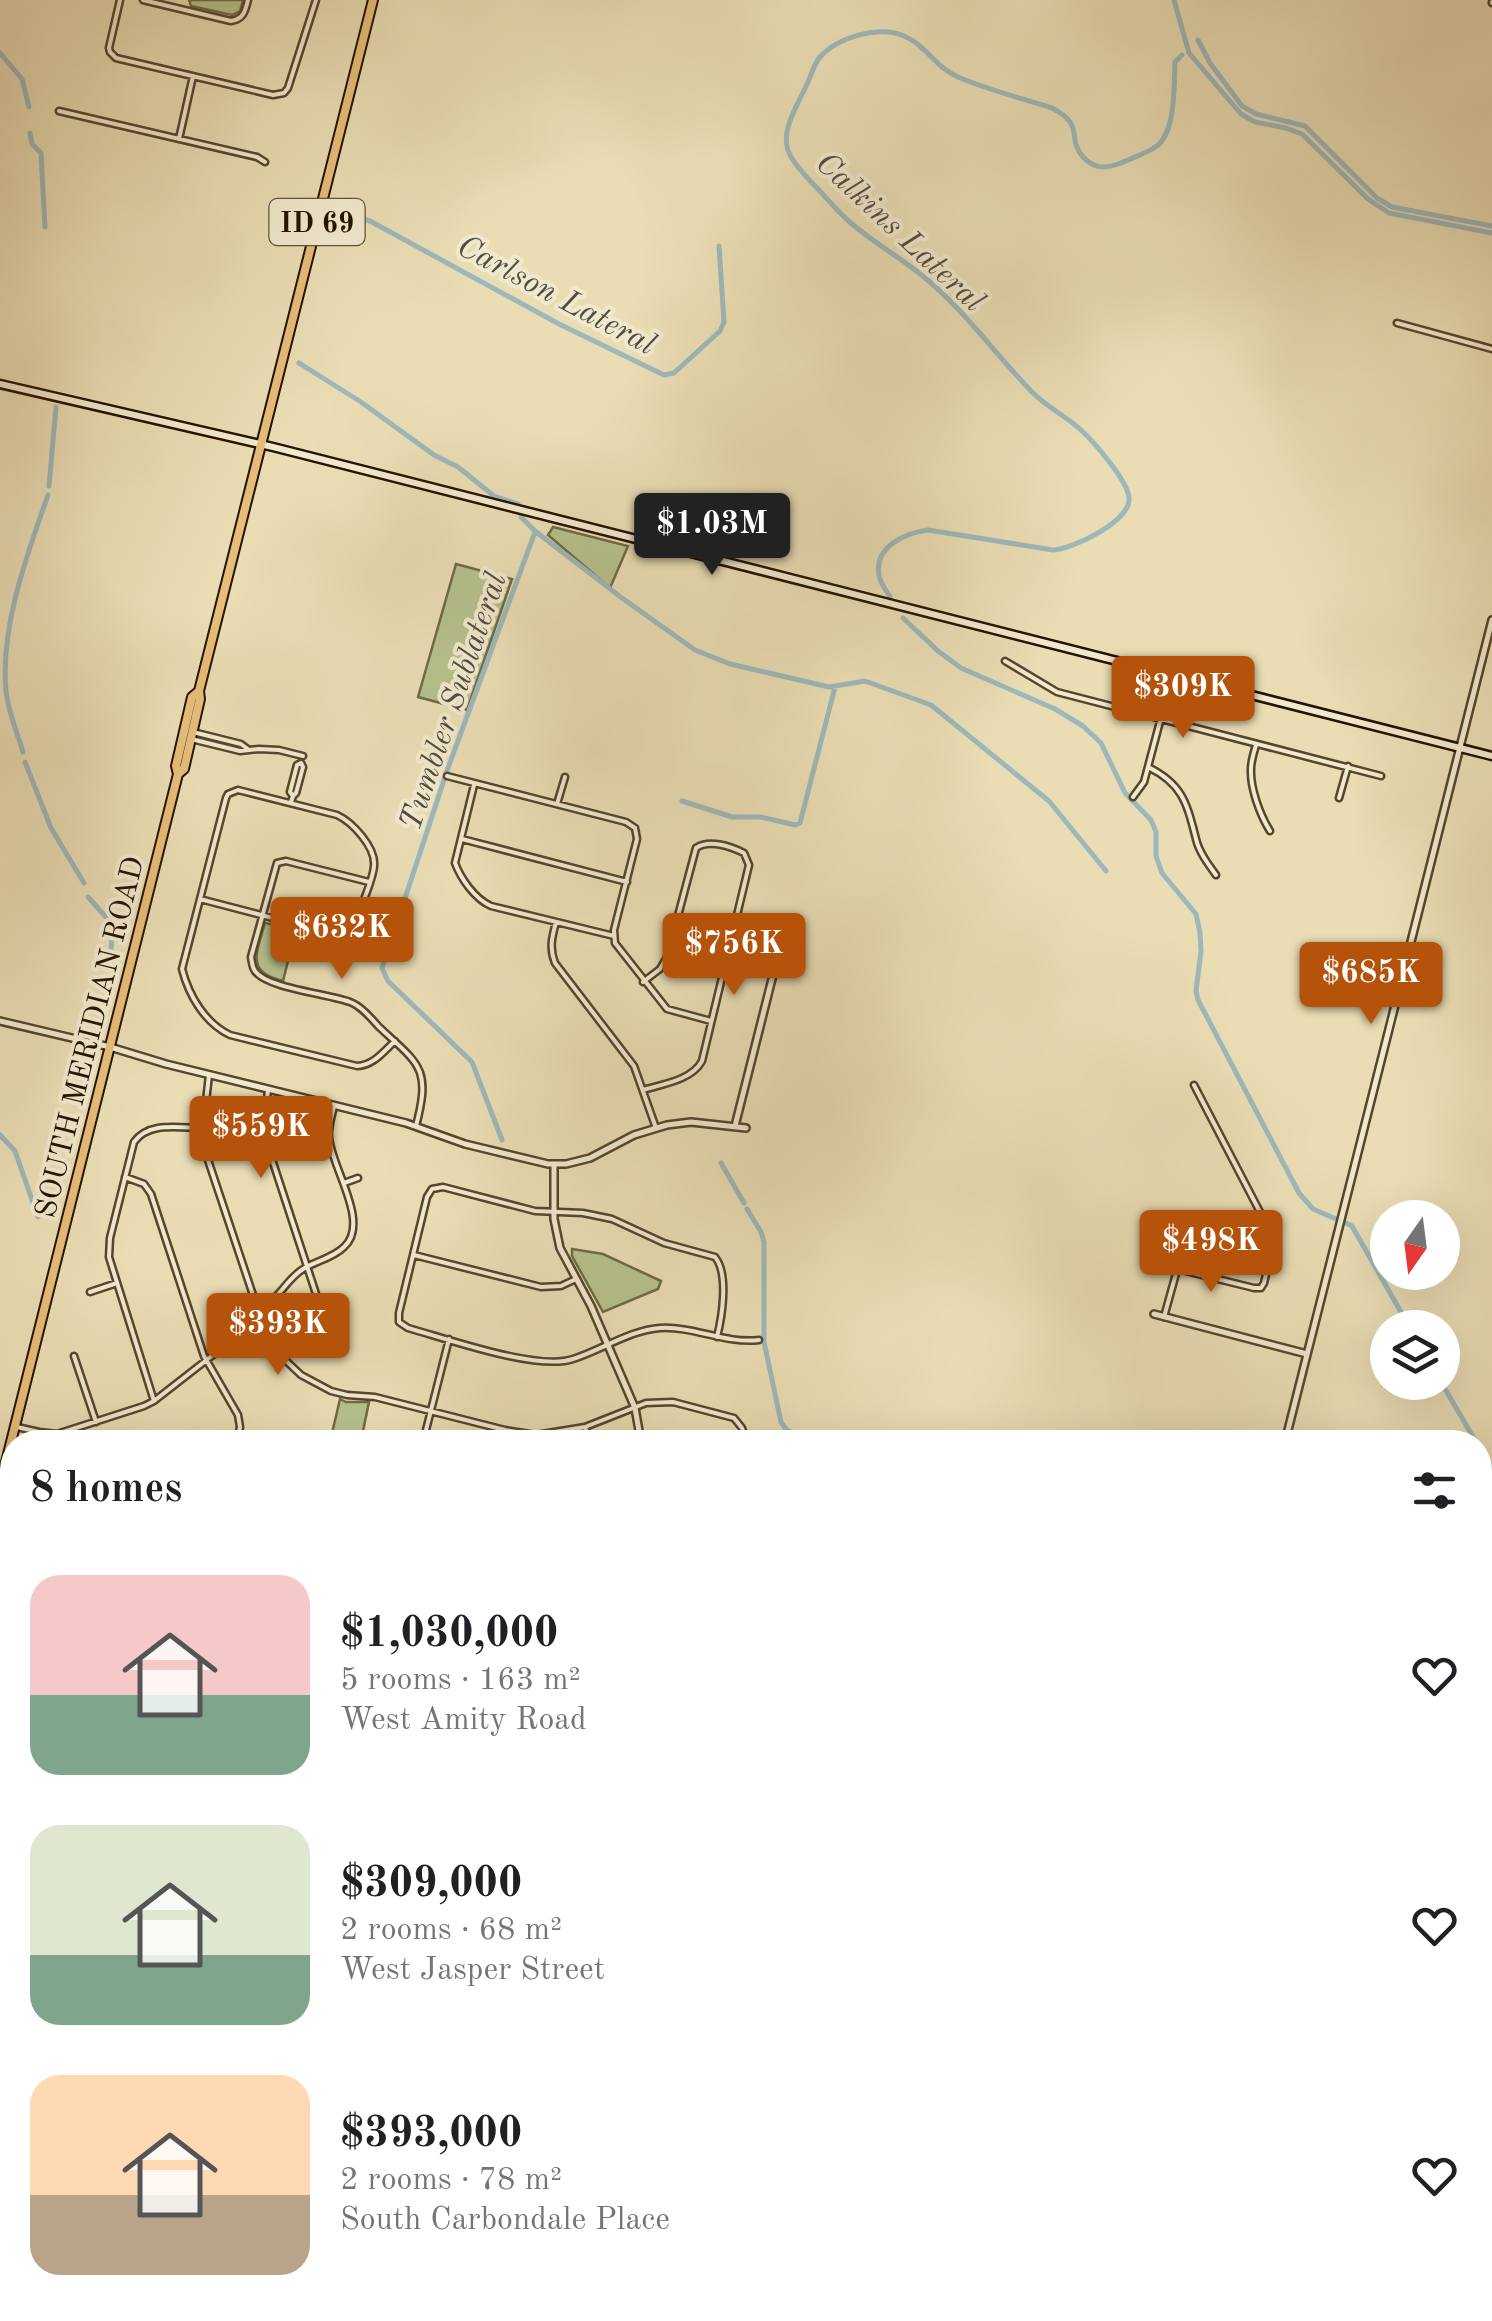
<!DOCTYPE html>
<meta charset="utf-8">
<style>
body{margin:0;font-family:"Old Standard TT",serif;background:#f6f6f6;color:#202124;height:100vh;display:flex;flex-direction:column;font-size:38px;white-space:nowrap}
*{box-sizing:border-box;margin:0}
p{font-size:32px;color:#757577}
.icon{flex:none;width:55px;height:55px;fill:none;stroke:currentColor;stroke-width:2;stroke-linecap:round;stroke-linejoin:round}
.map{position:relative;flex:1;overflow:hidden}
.side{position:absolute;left:0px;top:1430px;width:1492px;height:892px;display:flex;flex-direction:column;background:#fff;border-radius:40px 40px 0 0;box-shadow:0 10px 40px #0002}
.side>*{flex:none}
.needle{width:65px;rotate:194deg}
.tools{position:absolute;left:1370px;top:1200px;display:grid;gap:20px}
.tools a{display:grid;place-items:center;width:90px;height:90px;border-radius:50%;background:#fff;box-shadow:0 10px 40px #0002;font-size:50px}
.price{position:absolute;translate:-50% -85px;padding:0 22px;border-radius:10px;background:#b45309;color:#fff;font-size:32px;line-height:65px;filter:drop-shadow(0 2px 5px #0008)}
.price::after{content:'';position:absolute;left:50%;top:60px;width:30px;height:22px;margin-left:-15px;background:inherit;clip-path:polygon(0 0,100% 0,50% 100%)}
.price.active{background:#222;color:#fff}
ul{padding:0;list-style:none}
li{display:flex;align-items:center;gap:30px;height:250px;padding:0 30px}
li span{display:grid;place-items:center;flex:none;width:280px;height:200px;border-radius:30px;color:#555}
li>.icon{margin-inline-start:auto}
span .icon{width:120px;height:120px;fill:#fffc;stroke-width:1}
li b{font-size:42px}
h2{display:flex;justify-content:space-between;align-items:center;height:120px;padding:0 30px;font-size:42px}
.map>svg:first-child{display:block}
.green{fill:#b6c18d;stroke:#6e6a46;stroke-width:2.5}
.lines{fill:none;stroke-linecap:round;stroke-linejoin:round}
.canal{stroke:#9eb8b9;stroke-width:5}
.minor-casing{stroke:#56452d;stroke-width:9}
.tertiary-casing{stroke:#56452d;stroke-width:10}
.secondary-casing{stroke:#251200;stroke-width:11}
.primary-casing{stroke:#251200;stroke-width:12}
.minor{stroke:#f1e9ce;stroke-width:4}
.tertiary{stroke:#f1e9ce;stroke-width:5}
.secondary{stroke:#f1e9ce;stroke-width:6}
.primary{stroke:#e5be7a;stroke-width:8}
.labels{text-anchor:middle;stroke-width:8;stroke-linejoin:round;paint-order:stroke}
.shield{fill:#f1e9ce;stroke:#62523e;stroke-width:2.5}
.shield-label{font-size:28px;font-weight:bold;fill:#251200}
.street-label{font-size:30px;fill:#251200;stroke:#f1e9ce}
.water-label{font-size:32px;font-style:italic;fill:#4f4c41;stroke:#f1e9ce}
</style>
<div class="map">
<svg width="1492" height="2321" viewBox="0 0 1492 2321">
<rect width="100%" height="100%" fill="#eaddb4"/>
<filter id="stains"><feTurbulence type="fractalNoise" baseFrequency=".002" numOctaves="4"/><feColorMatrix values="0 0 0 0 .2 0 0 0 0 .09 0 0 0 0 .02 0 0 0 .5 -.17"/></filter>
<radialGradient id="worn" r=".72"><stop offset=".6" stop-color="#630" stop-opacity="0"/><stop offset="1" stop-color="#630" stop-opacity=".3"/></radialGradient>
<!-- green -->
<path class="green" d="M 189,0 L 243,0 L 240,11 L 232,15 L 191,6 Z
M 553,527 L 628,546 L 610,588 L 548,535 Z
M 456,564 L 512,579 L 467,710 L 418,697 Z
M 265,923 L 296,929 L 283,981 C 245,972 257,952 265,923 Z
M 572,1249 L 603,1254 L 661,1281 L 658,1289 L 603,1312 L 572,1256 Z
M 340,1399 L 346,1402 L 369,1402 L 363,1431 L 407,1442 L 330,1442 Z
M 12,1493 L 12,1616 L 0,1596 L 0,1538 Z
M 186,2310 C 206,2310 227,2305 242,2321 L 183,2321 Z"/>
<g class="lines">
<!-- canal -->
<path class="canal" d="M 1174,0 L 1189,53 L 1241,114 L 1255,122 L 1286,128 L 1302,134 L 1368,199 L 1389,213 L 1492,233
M 1198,40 L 1210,63 L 1242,106 L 1256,114 L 1305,126 L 1377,198 L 1392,207 L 1492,226
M 0,53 L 22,79 L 29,107
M 30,133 L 32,144 L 41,153 L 45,227
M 341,212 L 370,221 L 559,324 L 664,375 L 674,373 L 720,331 L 724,322 L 719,246
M 299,363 L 361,402 L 434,455 L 458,467 L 494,496 L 518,504
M 49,486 L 56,407
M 521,517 L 535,531 L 622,598 L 695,650 L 730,664 L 829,687 L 865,681 L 931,705 L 1049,801 L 1106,871
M 890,597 C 886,590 880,583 879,575 C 874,546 906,533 928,530 L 1053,550 C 1073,549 1131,521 1129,498 C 1128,481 1094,442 1081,430 C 1067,417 1047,407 1033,393 C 996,355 965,311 924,277 C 901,258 874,243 851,223 C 839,213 829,201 819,190 C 809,180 797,168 790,155 C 778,133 798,105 807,84 C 811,76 814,64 820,57 C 838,37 880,25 904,36 C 926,45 936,68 958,77 C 988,90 1021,98 1052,108 C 1087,126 1065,138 1084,158 C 1096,170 1107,168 1121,163 C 1132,158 1147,153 1157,146 C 1176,131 1174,84 1175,62 L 1182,55
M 903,618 L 938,651 L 961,668 L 1055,709 L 1083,726 L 1101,743 L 1125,793 L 1151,820 L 1156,832 L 1156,856 L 1162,873 L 1196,914 L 1200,933 L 1201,951 L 1196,991 L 1198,1000 L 1299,1193 L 1313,1209 L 1336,1219
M 23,752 C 17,732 8,711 6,691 C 0,627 27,555 48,495
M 25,762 L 51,828 L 84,883
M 682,801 L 732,817 L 761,817 L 795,825 L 800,823 L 835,687
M 88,897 L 113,925 L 110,962 L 114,971
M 0,1135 L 15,1151 L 38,1217
M 502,1140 L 472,1062 L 388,981 L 382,968 L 448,768 L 535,532
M 721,1163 L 744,1203
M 747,1209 L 761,1232 L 764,1242 L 764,1342 L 781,1422 L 786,1429 L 806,1442
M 1346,1223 L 1352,1226 L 1410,1328
M 1441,1382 L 1476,1442
M 1480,1450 L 1492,1471
M 0,1605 L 12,1625
M 899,2310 L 908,2321"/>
<!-- minor casing -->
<g class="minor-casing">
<path id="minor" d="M 120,0 L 109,48 L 110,52 L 116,58 L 273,95 L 284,93 L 288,88 L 316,0
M 143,0 L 231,21 C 244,19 245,11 248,0
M 1492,3 L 1492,2
M 59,111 L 257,157 L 265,162
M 179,139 L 193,76
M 1397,323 L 1492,349
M 1005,661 L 1057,692 L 1381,776
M 193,732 L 241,744 L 249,750
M 191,739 L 240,751 L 259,749 L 279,750 L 303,756
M 1256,745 C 1254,752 1251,761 1251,769 C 1250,788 1260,815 1270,831
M 1148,767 C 1183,784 1187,804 1196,839 C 1199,852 1208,864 1216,875
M 447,776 L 626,822 L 635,828 L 637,839 L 614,930 L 615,943 L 667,1009 L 711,1021
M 474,785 L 455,863 C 461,879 475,899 491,906 L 614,936
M 1133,797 L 1144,782 L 1172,676
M 1339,798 L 1348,766
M 291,802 L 293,796 L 296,793 L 303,767 L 301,763 L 297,765 L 290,792 L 293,796
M 557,804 L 565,777
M 462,839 L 627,882
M 369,882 L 286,861 L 277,863 L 251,957 C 252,962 252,967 255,971 C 266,988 329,994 350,1002 C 361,1006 371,1018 379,1027 C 420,1065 431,1068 416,1126
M 200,899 L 342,936 L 348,934 C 356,921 373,880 374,866 C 376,847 352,822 337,815 L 238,790 L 228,794 L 226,798 L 182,969 C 189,996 205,1023 230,1035 L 357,1066 C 374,1065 383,1052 395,1041
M 556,922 C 552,937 549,948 555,963 L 634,1066 L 656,1128
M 726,962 L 773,974
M 643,982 L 660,969 L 667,957 L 696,848 C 709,839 730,846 744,853 L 749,865 L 702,1061 C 692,1080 663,1084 643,1090
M 209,1075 L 203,1128 L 207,1157 L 266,1334 L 281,1356 L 301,1375 L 331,1391 L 347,1395 L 375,1397 L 505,1430 L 536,1435 L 585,1427 L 646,1403 L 673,1402 L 734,1418 L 742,1428 L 747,1442
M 268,1090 L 264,1125 L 265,1138 L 318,1300 L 323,1305
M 125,1177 L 144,1184 L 151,1194 L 204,1356 L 238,1415 L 240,1427 L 237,1442
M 344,1183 L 358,1178
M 414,1255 L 541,1287 L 561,1286 L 576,1279
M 1165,1266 L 1254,1288 L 1261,1288 L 1264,1283 L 1274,1239 L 1194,1085
M 90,1292 L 114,1284
M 257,1308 C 281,1300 283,1282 303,1269 C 316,1261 333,1258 344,1247 C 371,1223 331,1167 329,1137 C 328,1127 332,1116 334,1106
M 1164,1317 L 1177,1270
M 717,1337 C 722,1317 729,1274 715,1257 L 664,1243 L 612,1219 L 583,1213 L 535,1211 L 443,1187 L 432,1189 L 427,1197 L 399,1313 L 399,1322 L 408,1328 C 448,1339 537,1371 573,1359 C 602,1350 630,1330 660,1328 C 694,1326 725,1344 759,1340
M 74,1356 L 96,1422
M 154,1401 L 109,1257 L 110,1238 L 134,1142 C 149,1121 179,1128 203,1128
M 17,1427 L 39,1432 L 57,1434 L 144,1406 L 154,1401 L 213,1355 L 228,1347 L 266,1334
M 585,1427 L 590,1442
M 423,1442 L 449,1339
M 0,1749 L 12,1752
M 0,1928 L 12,1880
M 0,2265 L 12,2268
M 278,2310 L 290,2321
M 603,2310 L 620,2321
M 720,2310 L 726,2321
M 806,2310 L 826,2321
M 145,2321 L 148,2310
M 369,2321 L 372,2310
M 583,2321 L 585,2310"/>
</g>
<!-- tertiary casing -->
<g class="tertiary-casing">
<path id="tertiary" d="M 0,1021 L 110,1047 L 166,1064 L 406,1123 L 465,1144 L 548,1164 L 566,1164 L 590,1158 L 634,1135 L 667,1125 L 691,1122 L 746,1128
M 735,1126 L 776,963
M 554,1164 L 554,1219 L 560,1248 L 591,1306 L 635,1408 L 641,1442
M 1154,1314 L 1307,1354
M 1285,1442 L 1492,620
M 423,2321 L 426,2310
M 1063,2321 L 1066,2310"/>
</g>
<!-- secondary casing -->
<g class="secondary-casing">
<path id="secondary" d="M 0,384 L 273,447 L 1492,756
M 0,1660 L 12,1665
M 1480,2034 L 1492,2037"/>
</g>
<!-- primary casing -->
<g class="primary-casing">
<path id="primary" d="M 178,774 L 184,769 L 200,699 L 199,691 L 373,0
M 0,1486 L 178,774 L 176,766 L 192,697 L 199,691"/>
</g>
<!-- minor -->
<use href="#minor" class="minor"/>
<!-- tertiary -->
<use href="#tertiary" class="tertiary"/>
<!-- secondary -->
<use href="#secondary" class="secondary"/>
<!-- primary -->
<use href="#primary" class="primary"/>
</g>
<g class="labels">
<!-- shield labels -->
<rect class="shield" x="269.5" y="199" width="95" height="46" rx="8"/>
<g class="shield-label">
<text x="317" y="232">ID 69</text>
</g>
<!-- street labels -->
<g class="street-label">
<text transform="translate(89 1037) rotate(-76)" y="10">SOUTH MERIDIAN ROAD</text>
</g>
<!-- water labels -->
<g class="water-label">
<text transform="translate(901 231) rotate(43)" y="11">Calkins Lateral</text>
<text transform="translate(557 294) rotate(28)" y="11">Carlson Lateral</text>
<text transform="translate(452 701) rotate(-71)" y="11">Tumbler Sublateral</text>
</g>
</g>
<rect width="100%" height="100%" filter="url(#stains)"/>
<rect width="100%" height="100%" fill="url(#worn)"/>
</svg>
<div class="tools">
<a><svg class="needle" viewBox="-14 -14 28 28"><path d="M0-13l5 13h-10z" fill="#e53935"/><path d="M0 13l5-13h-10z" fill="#757577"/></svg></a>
<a><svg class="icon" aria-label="layers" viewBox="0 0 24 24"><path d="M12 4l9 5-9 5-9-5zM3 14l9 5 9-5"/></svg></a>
</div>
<b class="price active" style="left:712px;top:578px">$1.03M</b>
<b class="price" style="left:1183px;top:741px">$309K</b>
<b class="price" style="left:342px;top:982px">$632K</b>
<b class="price" style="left:734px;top:998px">$756K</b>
<b class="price" style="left:1371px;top:1027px">$685K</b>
<b class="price" style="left:261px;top:1181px">$559K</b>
<b class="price" style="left:1211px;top:1295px">$498K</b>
<b class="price" style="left:278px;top:1378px">$393K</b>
<section class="side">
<h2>8 homes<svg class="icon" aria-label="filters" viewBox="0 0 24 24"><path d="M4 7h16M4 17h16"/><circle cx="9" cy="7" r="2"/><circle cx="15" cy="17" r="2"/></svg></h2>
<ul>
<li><span style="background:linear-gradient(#f6c9c9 60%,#7fa58c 0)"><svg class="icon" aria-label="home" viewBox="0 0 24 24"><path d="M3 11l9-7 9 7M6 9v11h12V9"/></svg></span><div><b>$1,030,000</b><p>5 rooms · 163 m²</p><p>West Amity Road</p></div><svg class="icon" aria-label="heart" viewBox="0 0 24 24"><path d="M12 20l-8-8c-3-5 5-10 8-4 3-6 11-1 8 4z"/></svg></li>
<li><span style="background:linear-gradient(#dfe7d0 65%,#7fa58c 0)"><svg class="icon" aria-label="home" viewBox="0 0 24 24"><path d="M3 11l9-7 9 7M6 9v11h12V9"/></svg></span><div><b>$309,000</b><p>2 rooms · 68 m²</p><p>West Jasper Street</p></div><svg class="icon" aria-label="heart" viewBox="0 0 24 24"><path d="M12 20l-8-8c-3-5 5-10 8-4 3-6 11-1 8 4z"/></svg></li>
<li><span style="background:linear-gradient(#ffd9b3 60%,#b9a48a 0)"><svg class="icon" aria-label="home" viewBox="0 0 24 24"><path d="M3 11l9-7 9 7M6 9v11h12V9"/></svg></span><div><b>$393,000</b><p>2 rooms · 78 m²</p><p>South Carbondale Place</p></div><svg class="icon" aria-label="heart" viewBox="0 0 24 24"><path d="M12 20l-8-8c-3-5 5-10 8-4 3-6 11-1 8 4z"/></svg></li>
</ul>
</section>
</div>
